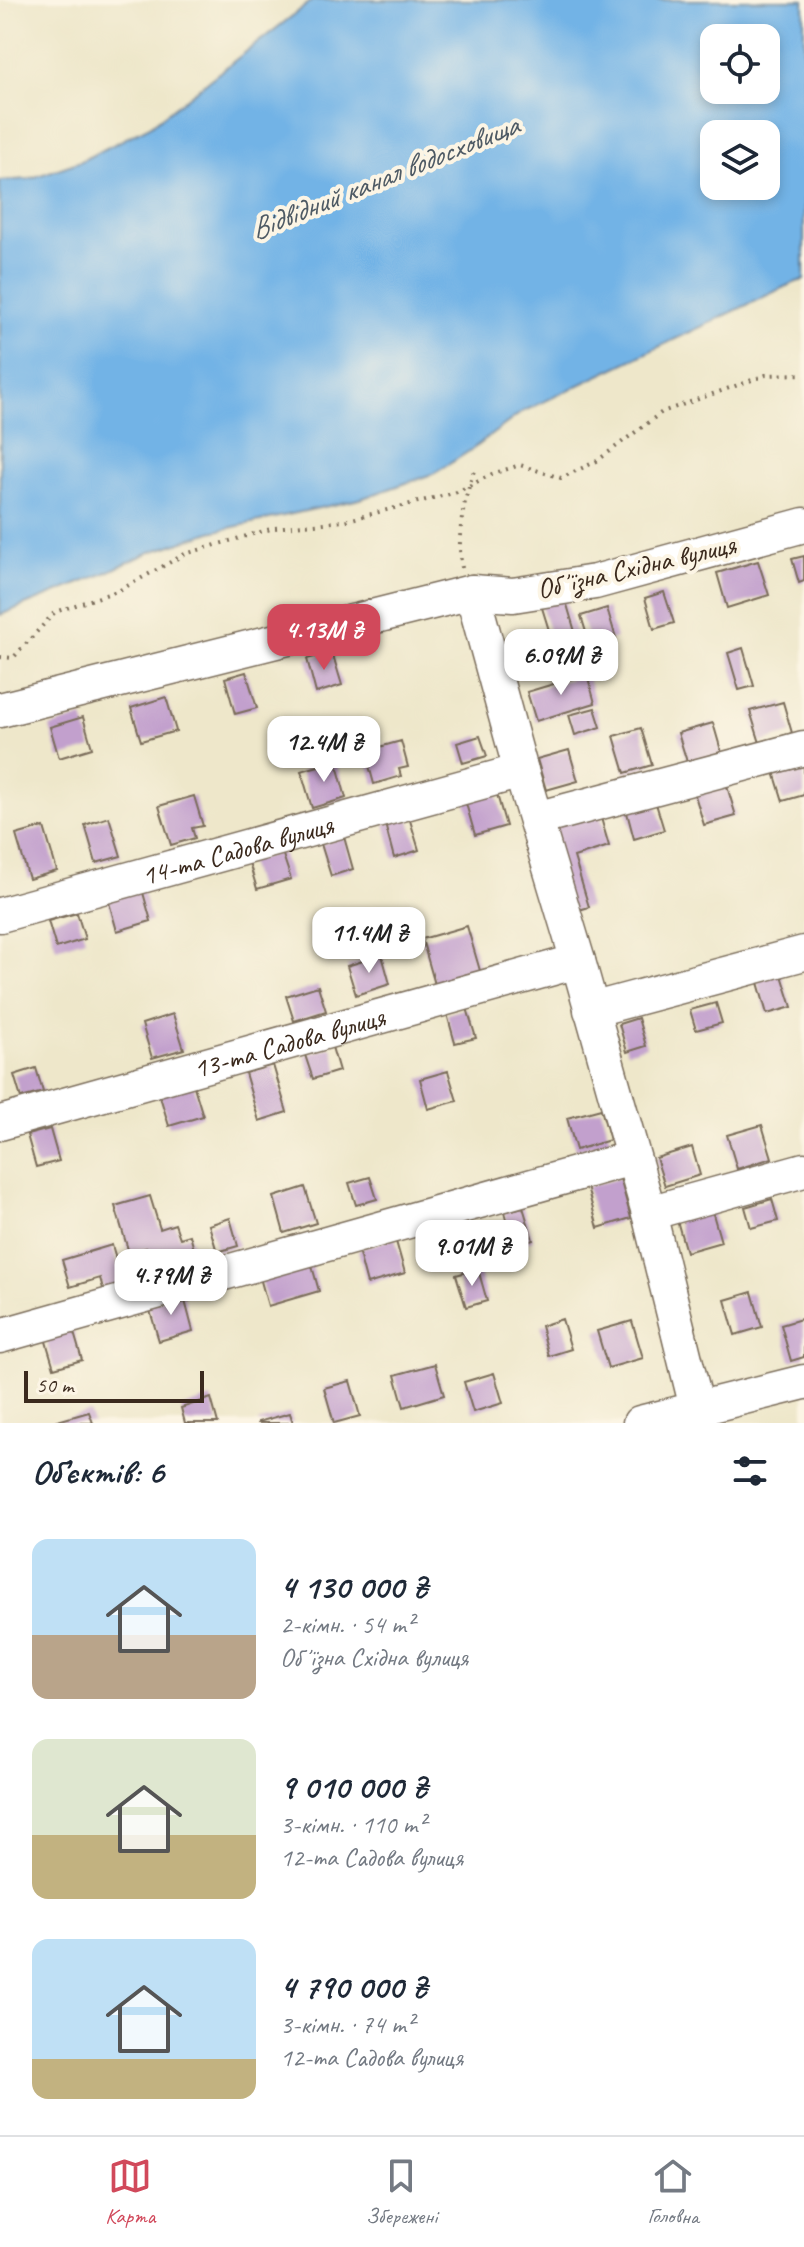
<!DOCTYPE html>
<html lang="uk">
<meta charset="utf-8">
<style>
body{margin:0;font-family:Caveat,sans-serif;background:#f2f2f3;color:#1f2937;height:100vh;display:flex;flex-direction:column;font-size:30px;white-space:nowrap}
*{box-sizing:border-box;margin:0}
p{font-size:26px;color:#747a83}
.icon{flex:none;width:44px;height:44px;fill:none;stroke:currentColor;stroke-width:2;stroke-linecap:round;stroke-linejoin:round}
.map{position:relative;height:1423px;overflow:hidden}
.panel{display:flex;flex-direction:column;background:#fff;flex:1}
.panel>*{flex:none}
.fabs{position:absolute;left:700px;top:24px;display:grid;gap:16px}
.fabs a{display:grid;place-items:center;width:80px;height:80px;border-radius:16px;background:#fff;box-shadow:0 4px 12px #0003;font-size:40px}
.scale{position:absolute;left:24px;bottom:20px;width:180px;box-sizing:border-box;padding-left:8px;border:4px solid #3b2a1e;border-top:0;font-size:22px;line-height:28px;white-space:nowrap;color:#3b2a1e;-webkit-text-stroke:6px #fcf5e5;paint-order:stroke}
.price{position:absolute;translate:-50% -68px;padding:0 18px;border-radius:16px;background:#fff;color:#222;font-size:26px;line-height:52px;filter:drop-shadow(0 2px 4px #0008)}
.price::after{content:'';position:absolute;left:50%;top:48px;width:24px;height:18px;margin-left:-12px;background:inherit;clip-path:polygon(0 0,100% 0,50% 100%)}
.price.active{background:#d1495b;color:#fff}
ul{padding:0;list-style:none}
li{display:flex;align-items:center;gap:24px;height:200px;padding:0 32px}
li span{display:grid;place-items:center;flex:none;width:224px;height:160px;border-radius:16px;color:#555}
li>.icon{margin-inline-start:auto}
span .icon{width:96px;height:96px;fill:#fffc;stroke-width:1}
li b{font-size:34px}
h2{display:flex;justify-content:space-between;align-items:center;height:96px;padding:0 32px;font-size:34px}
.tab-bar{display:flex;justify-content:space-around;align-items:center;height:112px;border-top:2px solid #e0e1e3;background:#fff;font-size:22px;color:#747a83}
.tab-bar a{display:grid;justify-items:center;gap:4px}
.tab-bar .active{color:#d1495b}
.map>svg:first-child{display:block}
.water{fill:#72b3e6;stroke:#566e82;stroke-width:2;fill-rule:evenodd}
.building{fill:#c2a0cd}
.lines{fill:none;stroke-linecap:round;stroke-linejoin:round}
.minor-casing{stroke:#7a6c5a;stroke-width:37}
.path{stroke:#7a6c5a;stroke-width:4;stroke-dasharray:2 6;stroke-linecap:butt}
.minor{stroke:#fff;stroke-width:34}
.labels{text-anchor:middle;stroke-width:8;stroke-linejoin:round;paint-order:stroke}
.street-label{font-size:28px;fill:#3b2a1e;stroke:#fcf5e5}
.water-label{font-size:30px;font-style:italic;fill:#4e5a64;stroke:#fcf5e5}
</style>
<div class="map">
<svg width="804" height="1423" viewBox="0 0 804 1423">
<rect width="100%" height="100%" fill="#fcf5e5"/>
<filter id="ink" filterUnits="userSpaceOnUse"><feTurbulence type="fractalNoise" baseFrequency=".0125" numOctaves="2"/><feDisplacementMap in="SourceGraphic" scale="16" xChannelSelector="R" yChannelSelector="G"/><feConvolveMatrix kernelMatrix="1 2 1 2 8 2 1 2 1" color-interpolation-filters="sRGB"/></filter>
<filter id="wash" filterUnits="userSpaceOnUse"><feTurbulence type="fractalNoise" baseFrequency=".006" numOctaves="4" result="noise"/><feDisplacementMap in="SourceGraphic" scale="32" xChannelSelector="R" yChannelSelector="G"/><feGaussianBlur stdDeviation="1.8" result="paint"/><feColorMatrix in="noise" values="0 0 0 0 0 0 0 0 0 0 0 0 0 0 0 0 0 1.4 0 .05"/><feComposite in="paint" operator="in"/></filter>
<g filter="url(#wash)">
<rect width="100%" height="100%" fill="#eee7ca"/>
<!-- water -->
<path class="water" d="M 313,0 L 804,0 L 804,280 L 793,283 L 522,412 L 471,450 L 435,473 L 360,499 L 211,532 L 148,553 L 103,574 L 0,615 L 0,181 L 29,179 L 81,161 L 150,126 ZM 714,38 L 766,38 L 766,90 L 714,90 ZM 714,134 L 766,134 L 766,186 L 714,186 Z"/>
<g id="blocks">
<!-- building -->
<path class="building" d="M 804,556 L 804,581 L 799,583 L 792,559 Z
M 758,561 L 769,595 L 727,608 L 717,573 Z
M 563,591 L 583,659 L 560,666 L 539,598 Z
M 664,592 L 674,623 L 654,629 L 645,598 Z
M 607,608 L 616,638 L 590,645 L 581,616 Z
M 743,648 L 754,686 L 739,690 L 728,653 Z
M 332,652 L 342,685 L 316,693 L 307,659 Z
M 246,672 L 257,708 L 235,714 L 225,678 Z
M 587,674 L 595,703 L 536,721 L 527,692 Z
M 166,697 L 176,731 L 141,741 L 131,708 Z
M 783,702 L 792,733 L 760,743 L 750,711 Z
M 595,708 L 601,727 L 575,735 L 569,715 Z
M 83,717 L 92,748 L 59,758 L 50,727 Z
M 713,723 L 722,754 L 688,765 L 678,733 Z
M 641,728 L 652,765 L 625,773 L 614,736 Z
M 480,736 L 487,756 L 463,763 L 457,743 Z
M 401,741 L 408,767 L 399,769 L 401,776 L 374,784 L 365,751 Z
M 569,750 L 578,781 L 546,790 L 537,759 Z
M 336,761 L 346,798 L 312,808 L 301,771 Z
M 804,764 L 804,795 L 783,801 L 774,772 Z
M 726,783 L 736,816 L 704,825 L 694,792 Z
M 494,784 L 506,826 L 475,835 L 463,793 Z
M 194,796 L 203,826 L 192,828 L 195,838 L 171,845 L 159,806 Z
M 654,797 L 664,830 L 634,839 L 625,805 Z
M 599,811 L 609,846 L 574,857 L 589,907 L 569,913 L 543,827 Z
M 109,817 L 121,856 L 96,863 L 85,825 Z
M 409,817 L 419,850 L 394,858 L 385,824 Z
M 44,827 L 57,871 L 29,879 L 16,835 Z
M 344,837 L 353,869 L 331,876 L 321,844 Z
M 282,852 L 291,879 L 257,889 L 249,862 Z
M 142,889 L 151,921 L 117,931 L 108,899 Z
M 77,913 L 85,939 L 56,948 L 48,921 Z
M 467,926 L 481,974 L 436,988 L 422,939 Z
M 382,955 L 390,984 L 356,995 L 347,966 Z
M 781,972 L 792,1007 L 767,1014 L 757,979 Z
M 318,986 L 326,1011 L 294,1021 L 286,996 Z
M 716,1003 L 722,1023 L 696,1030 L 690,1010 Z
M 467,1008 L 476,1038 L 455,1043 L 447,1014 Z
M 173,1014 L 184,1049 L 152,1058 L 142,1024 Z
M 638,1018 L 646,1046 L 627,1052 L 619,1024 Z
M 332,1047 L 339,1071 L 313,1079 L 305,1055 Z
M 273,1065 L 287,1112 L 259,1121 L 245,1073 Z
M 36,1068 L 43,1092 L 21,1098 L 14,1075 Z
M 448,1071 L 457,1101 L 428,1109 L 420,1079 Z
M 193,1083 L 203,1116 L 169,1126 L 159,1093 Z
M 601,1109 L 610,1140 L 576,1150 L 567,1118 Z
M 762,1125 L 772,1158 L 737,1169 L 727,1135 Z
M 50,1129 L 59,1161 L 36,1167 L 27,1135 Z
M 692,1147 L 700,1175 L 665,1186 L 656,1158 Z
M 370,1177 L 377,1199 L 356,1205 L 349,1183 Z
M 620,1178 L 631,1218 L 598,1228 L 587,1187 Z
M 305,1187 L 316,1223 L 284,1233 L 274,1197 Z
M 150,1196 L 160,1229 L 175,1224 L 180,1238 L 190,1235 L 198,1264 L 172,1271 L 168,1258 L 151,1264 L 146,1248 L 129,1253 L 115,1206 Z
M 772,1199 L 778,1221 L 751,1228 L 745,1207 Z
M 523,1207 L 533,1240 L 513,1246 L 504,1212 Z
M 711,1207 L 721,1242 L 686,1252 L 676,1217 Z
M 230,1218 L 238,1246 L 217,1252 L 209,1225 Z
M 454,1225 L 463,1254 L 434,1263 L 426,1233 Z
M 395,1238 L 405,1273 L 367,1284 L 358,1250 Z
M 112,1245 L 124,1286 L 104,1292 L 100,1278 L 70,1287 L 62,1260 Z
M 310,1259 L 319,1291 L 268,1306 L 259,1274 Z
M 478,1269 L 487,1301 L 466,1307 L 456,1275 Z
M 752,1292 L 762,1327 L 735,1335 L 725,1300 Z
M 183,1293 L 193,1331 L 159,1341 L 148,1304 Z
M 70,1319 L 82,1360 L 54,1368 L 42,1328 Z
M 562,1319 L 571,1349 L 549,1356 L 541,1326 Z
M 801,1319 L 804,1329 L 804,1357 L 791,1361 L 781,1325 Z
M 632,1321 L 643,1358 L 608,1368 L 597,1331 Z
M 435,1364 L 444,1395 L 404,1407 L 395,1375 Z
M 494,1373 L 503,1403 L 473,1412 L 464,1382 Z
M 350,1381 L 360,1416 L 334,1423 L 324,1388 Z
M 211,1398 L 218,1423 L 185,1423 L 181,1408 Z
M 89,1412 L 93,1423 L 54,1423 L 54,1422 Z
M 290,1413 L 293,1423 L 258,1423 L 258,1422 Z"/>
</g>
</g>
<g filter="url(#ink)">
<use href="#blocks" fill-opacity="0" stroke="#7a6c5a" stroke-width="2"/>
<g class="lines">
<!-- minor casing -->
<g class="minor-casing">
<g id="minor">
<path d="M 472,592 L 521,771 L 578,961 L 649,1213 L 697,1408"/>
<path d="M 0,710 L 472,592 L 513,595 L 595,582 L 804,525"/>
<path d="M 536,819 L 804,748"/>
<path id="s1" d="M 0,915 L 521,771"/>
<path d="M 591,1010 L 804,953"/>
<path id="s2" d="M 0,1123 L 578,961"/>
<path d="M 649,1213 L 804,1170"/>
<path d="M 0,1336 L 632,1158"/>
<path d="M 640,1423 L 804,1382"/>
</g>
</g>
<!-- path -->
<path class="path" d="M 462,568 C 456,536 464,498 475,468
M 0,657 L 13,658 L 55,612 L 120,590 L 185,554 L 274,528 L 344,521 L 457,492 L 492,474 L 520,465 L 561,478 L 597,461 L 662,412 L 766,375 L 804,374"/>
<!-- minor -->
<use href="#minor" class="minor"/>
</g>
</g>
<g class="labels">
<!-- street labels -->
<g class="street-label">
<text transform="translate(636 566) rotate(-13)" y="10">Обʼїзна Східна вулиця</text>
<text dy="10" stroke="none"><textPath href="#s1" startOffset="246">14-та Садова вулиця</textPath></text>
<text dy="10" stroke="none"><textPath href="#s2" startOffset="300">13-та Садова вулиця</textPath></text>
</g>
<!-- water labels -->
<g class="water-label">
<text transform="translate(384 177) rotate(-22)" y="10">Відвідний канал водосховища</text>
</g>
</g>
</svg>
<div class="fabs">
<a><svg class="icon" aria-label="locate" viewBox="0 0 24 24"><circle cx="12" cy="12" r="6"/><path d="M12 2v4M12 18v4M2 12h4M18 12h4"/></svg></a>
<a><svg class="icon" aria-label="layers" viewBox="0 0 24 24"><path d="M12 4l9 5-9 5-9-5zM3 14l9 5 9-5"/></svg></a>
</div>
<div class="scale">50 m</div>
<b class="price active" style="left:324px;top:672px">4.13M ₴</b>
<b class="price" style="left:561px;top:697px">6.09M ₴</b>
<b class="price" style="left:324px;top:784px">12.4M ₴</b>
<b class="price" style="left:369px;top:975px">11.4M ₴</b>
<b class="price" style="left:472px;top:1288px">9.01M ₴</b>
<b class="price" style="left:171px;top:1317px">4.79M ₴</b>
</div>
<section class="panel">
<h2>Об’єктів: 6<svg class="icon" aria-label="filters" viewBox="0 0 24 24"><path d="M4 7h16M4 17h16"/><circle cx="9" cy="7" r="2"/><circle cx="15" cy="17" r="2"/></svg></h2>
<ul>
<li><span style="background:linear-gradient(#bfe0f5 60%,#b9a48a 0)"><svg class="icon" aria-label="home" viewBox="0 0 24 24"><path d="M3 11l9-7 9 7M6 9v11h12V9"/></svg></span><div><b>4 130 000 ₴</b><p>2-кімн. · 54 m²</p><p>Обʼїзна Східна вулиця</p></div></li>
<li><span style="background:linear-gradient(#dfe7d0 60%,#c2b280 0)"><svg class="icon" aria-label="home" viewBox="0 0 24 24"><path d="M3 11l9-7 9 7M6 9v11h12V9"/></svg></span><div><b>9 010 000 ₴</b><p>3-кімн. · 110 m²</p><p>12-та Садова вулиця</p></div></li>
<li><span style="background:linear-gradient(#bfe0f5 75%,#c2b280 0)"><svg class="icon" aria-label="home" viewBox="0 0 24 24"><path d="M3 11l9-7 9 7M6 9v11h12V9"/></svg></span><div><b>4 790 000 ₴</b><p>3-кімн. · 74 m²</p><p>12-та Садова вулиця</p></div></li>
</ul>
</section>
<nav class="tab-bar">
<a class="active"><svg class="icon" aria-label="map" viewBox="0 0 24 24"><path d="M3 6l6-2 6 2 6-2v14l-6 2-6-2-6 2zM9 4v14M15 6v14"/></svg>Карта</a>
<a><svg class="icon" aria-label="saved" viewBox="0 0 24 24"><path d="M7 4h10v16l-5-4-5 4z"/></svg>Збережені</a>
<a><svg class="icon" aria-label="home" viewBox="0 0 24 24"><path d="M3 11l9-7 9 7M6 9v11h12V9"/></svg>Головна</a>
</nav>
